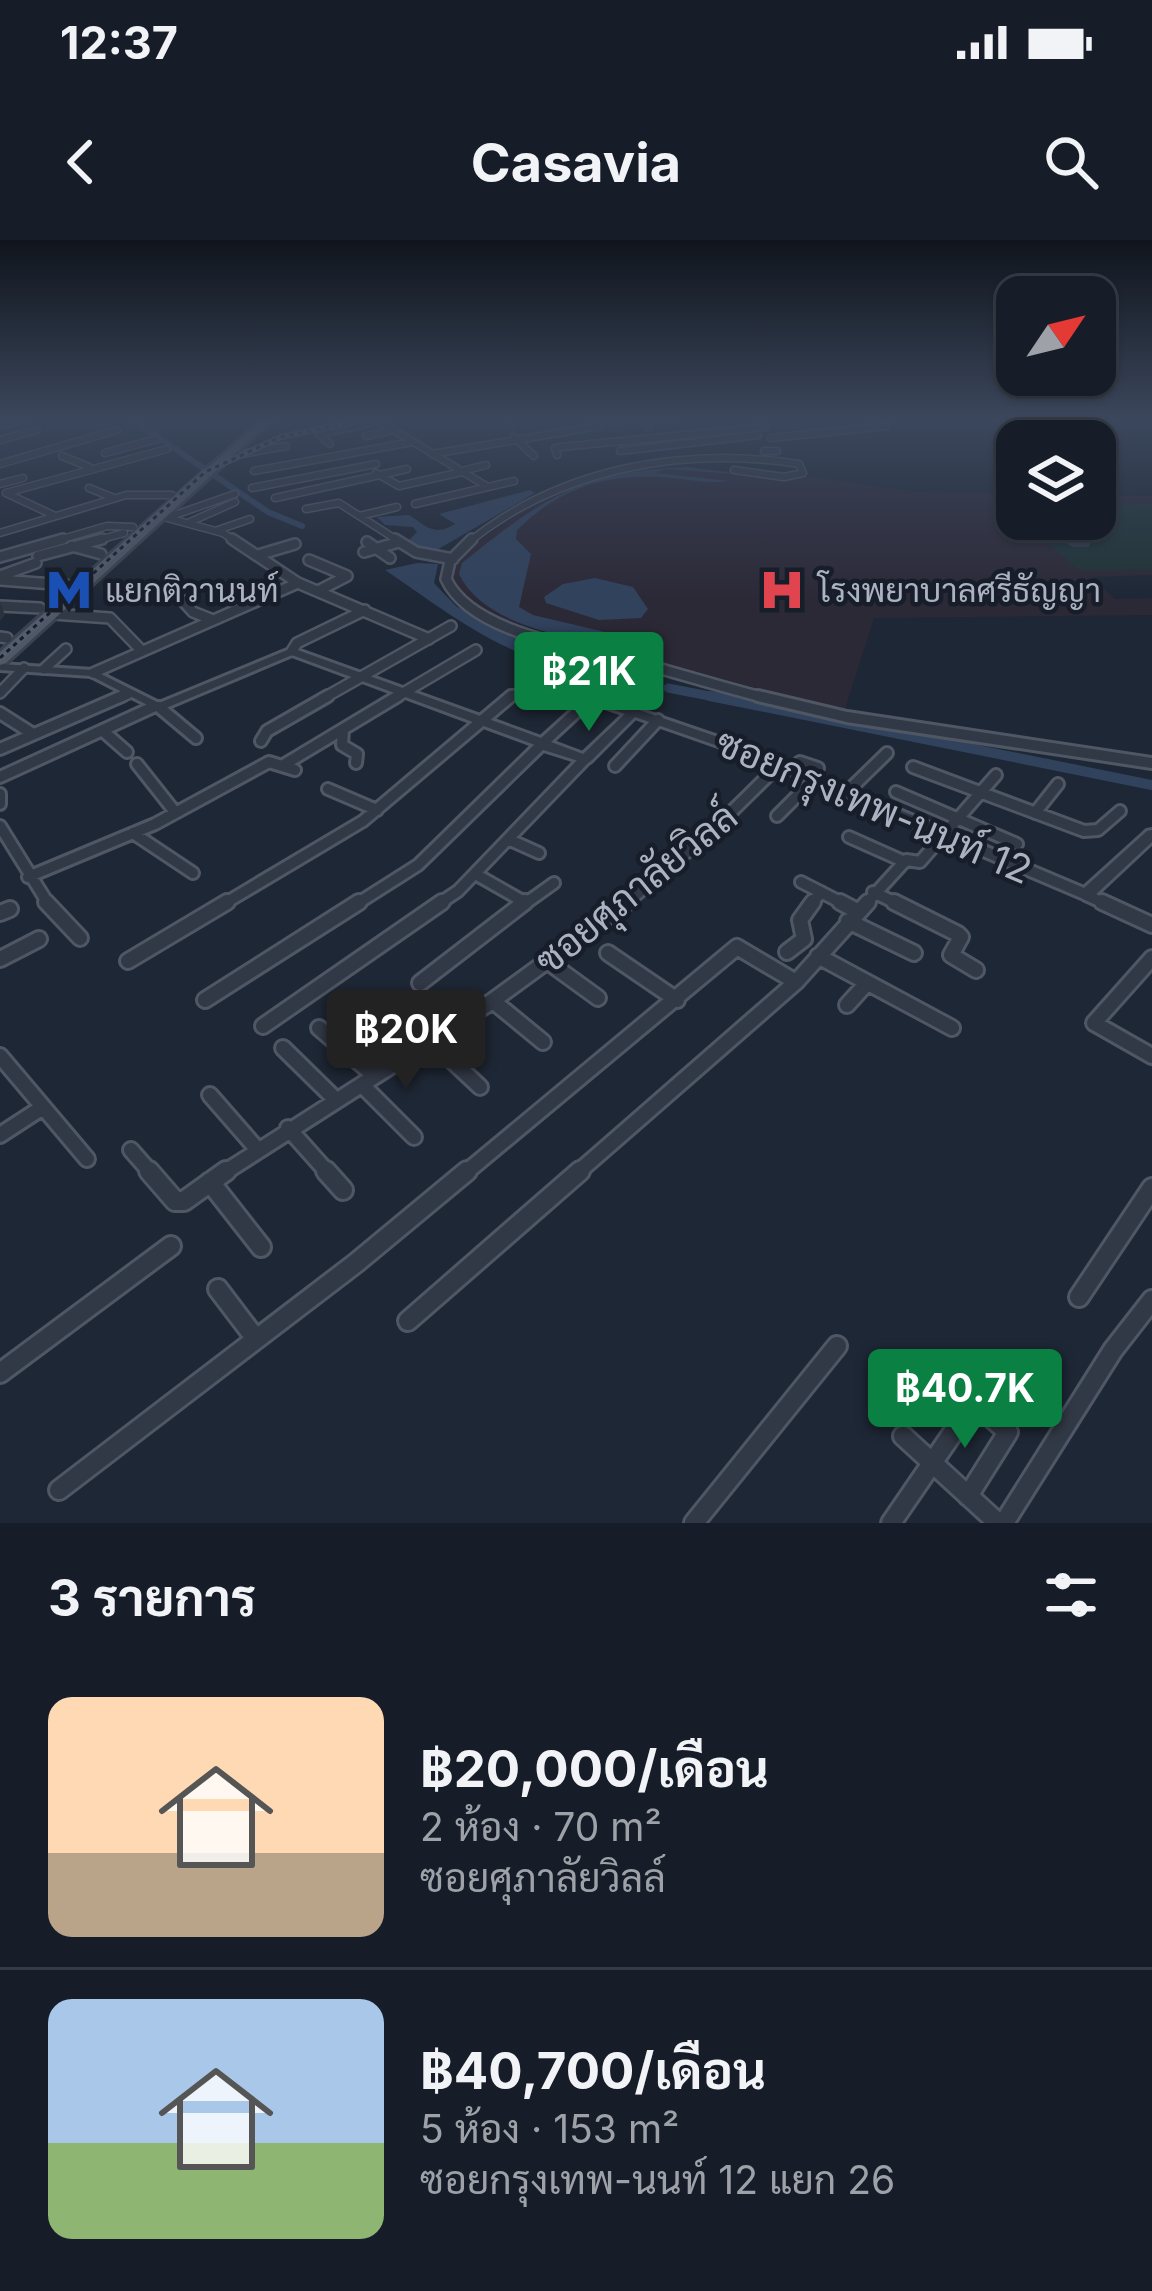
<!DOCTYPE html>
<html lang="th">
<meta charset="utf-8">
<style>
body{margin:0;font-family:Inter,Sarabun,sans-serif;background:#232a34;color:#f1f3f6;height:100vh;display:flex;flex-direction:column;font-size:45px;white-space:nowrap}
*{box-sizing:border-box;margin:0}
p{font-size:39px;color:#9ea2a8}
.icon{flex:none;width:66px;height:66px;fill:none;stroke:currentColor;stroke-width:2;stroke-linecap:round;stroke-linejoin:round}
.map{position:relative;height:1283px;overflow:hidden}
.side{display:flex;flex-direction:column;background:#161d28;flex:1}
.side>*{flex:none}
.needle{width:78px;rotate:55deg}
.tools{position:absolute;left:996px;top:36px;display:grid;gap:24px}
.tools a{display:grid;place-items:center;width:120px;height:120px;border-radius:24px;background:#161d28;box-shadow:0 3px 9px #0004,0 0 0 3px #353b45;font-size:60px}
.price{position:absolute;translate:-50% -102px;padding:0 27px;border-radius:12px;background:#0b8043;color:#fff;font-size:39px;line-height:78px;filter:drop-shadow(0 3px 6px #0008)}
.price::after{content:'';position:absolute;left:50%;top:72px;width:36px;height:27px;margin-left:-18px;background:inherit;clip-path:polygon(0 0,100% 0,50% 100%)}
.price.on{background:#222;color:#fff}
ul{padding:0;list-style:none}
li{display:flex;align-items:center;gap:36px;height:300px;padding:0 48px}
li+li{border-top:3px solid #353b45}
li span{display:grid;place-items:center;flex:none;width:336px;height:240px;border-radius:24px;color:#555}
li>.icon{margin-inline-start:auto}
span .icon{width:144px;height:144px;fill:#fffc;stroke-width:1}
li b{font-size:51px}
h2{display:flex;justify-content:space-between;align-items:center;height:144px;padding:0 48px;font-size:51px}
.status{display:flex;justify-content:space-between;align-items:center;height:84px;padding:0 60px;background:#161d28;direction:ltr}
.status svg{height:33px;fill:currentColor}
header{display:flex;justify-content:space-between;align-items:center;height:156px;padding:0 48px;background:#161d28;font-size:54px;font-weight:700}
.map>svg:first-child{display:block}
.medical{fill:#2c2937}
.green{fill:#203336}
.water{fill:#31425d}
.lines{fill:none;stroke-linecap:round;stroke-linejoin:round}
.canal-far2{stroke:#31425d;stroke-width:6}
.canal-far1{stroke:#31425d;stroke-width:9}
.canal{stroke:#31425d;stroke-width:10}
.minor-far4-casing{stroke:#4f5664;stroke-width:9}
.minor-far3-casing{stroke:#4f5664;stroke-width:14}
.minor-far2-casing{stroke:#4f5664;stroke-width:16}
.minor-far1-casing{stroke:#4f5664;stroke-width:20}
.minor-casing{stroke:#4f5664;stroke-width:24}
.tertiary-casing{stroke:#4f5664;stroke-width:6}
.primary-casing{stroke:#3b424f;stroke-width:6}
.minor-far4{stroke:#323946;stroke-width:6}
.minor-far3{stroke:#323946;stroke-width:9}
.minor-far2{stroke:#323946;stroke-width:10}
.minor-far1{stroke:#323946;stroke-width:14}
.minor{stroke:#323946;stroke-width:18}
.tertiary{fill:#323946;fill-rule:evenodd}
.primary{fill:#4f5866;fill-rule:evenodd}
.rail-casing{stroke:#535d6d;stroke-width:6}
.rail{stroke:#171e2a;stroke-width:3;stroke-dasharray:4.5;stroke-linecap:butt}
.wall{fill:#343d4c}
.shaded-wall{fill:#2a323e}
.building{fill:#3c4758;stroke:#2a323e;stroke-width:3}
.labels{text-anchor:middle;stroke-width:9;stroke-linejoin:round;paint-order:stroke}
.far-poi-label{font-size:33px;fill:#abb3c3;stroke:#171e2a;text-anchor:start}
.street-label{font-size:39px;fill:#abb3c3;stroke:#171e2a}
</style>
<div class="status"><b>12:37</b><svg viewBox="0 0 49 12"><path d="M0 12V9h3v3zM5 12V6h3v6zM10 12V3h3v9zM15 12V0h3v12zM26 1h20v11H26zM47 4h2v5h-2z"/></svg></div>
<header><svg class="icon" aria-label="back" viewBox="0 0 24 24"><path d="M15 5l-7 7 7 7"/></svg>Casavia<svg class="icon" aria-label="search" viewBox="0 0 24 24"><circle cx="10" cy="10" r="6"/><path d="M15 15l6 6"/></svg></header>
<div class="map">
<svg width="1152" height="1283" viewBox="0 0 1152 1283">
<rect width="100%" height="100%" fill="#1e2735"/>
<!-- medical -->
<path class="medical" d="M 653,226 L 812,237 L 915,252 L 1017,254 L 1017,279 L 1095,279 L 1095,255 L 1152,256 L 1152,335 L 1092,337 L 1115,359 L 1152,358 L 1152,375 L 874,378 L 844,472 L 497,378 L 469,362 L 451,342 L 448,330 L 467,309 L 553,250 L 584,238 Z"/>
<!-- green -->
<path class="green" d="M 1152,264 L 1152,330 L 1079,330 L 1020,279 L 1095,279 L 1095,265 Z"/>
<!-- water -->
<path class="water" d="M 687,227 L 749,235 L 666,229 L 655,233 L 729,241 C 709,244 692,240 673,238 C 610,232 563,245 517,290 L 516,299 L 531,314 L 519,367 L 533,375 L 643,401 L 634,412 C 579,398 486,390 459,334 L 462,323 C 544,257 580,232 687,227 Z
M 530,250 L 535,253 L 435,311 L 414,306 L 409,300 L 417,292 L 413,287 L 385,285 L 377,277 L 409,275 C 427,286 433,297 455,284 L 439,274 Z
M 417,323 L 438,324 L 434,343 L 456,366 L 502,392 L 569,416 C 528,439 421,353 385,330 Z
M 595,338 L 633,347 L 648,369 L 641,378 L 599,380 L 546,363 L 544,357 L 563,344 Z"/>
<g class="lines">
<!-- canal-far2 -->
<path class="canal-far2" d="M 133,180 L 268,272 L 302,286
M 504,180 L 513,186"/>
<!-- canal-far1 -->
<path class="canal-far1" d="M 668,448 L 725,459"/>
<!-- canal -->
<path class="canal" d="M 710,456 L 1152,545"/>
<!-- minor-far4 casing -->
<g class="minor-far4-casing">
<path id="minor-far4" d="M 377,180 L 488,247
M 640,180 L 649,187
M 0,185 L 22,180
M 366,196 L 393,190
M 514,197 L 534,216
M 771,198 L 886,186
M 0,200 L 37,190
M 330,204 L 319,194 L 380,181
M 620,211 L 758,195
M 764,211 L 777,211
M 105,213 L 157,199
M 432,214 L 600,186
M 557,215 L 555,208 L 561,207 L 766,187
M 62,216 L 89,227
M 224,217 L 286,206
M 0,224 L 117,190
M 734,230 L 784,237 L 803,233
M 254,231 L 412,202
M 462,231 L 486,225
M 376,233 L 399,246 L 462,232
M 0,244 L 23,238
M 89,248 L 114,258
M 252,248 L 376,224
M 6,253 L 167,209
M 6,253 L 53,275
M 275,258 L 407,229
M 415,264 L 514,241
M 306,269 L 339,263 L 400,302
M 160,276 L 223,293 L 236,302
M 359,276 L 397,267
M 169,277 L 235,254
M 190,282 L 235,262
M 218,290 L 250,279
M 0,293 L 126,255 L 172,255
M 52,302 L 107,286 L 133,287
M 91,302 L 124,293
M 469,302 C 561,228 683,206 799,224 L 803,233"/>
</g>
<!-- minor-far3 casing -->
<g class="minor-far3-casing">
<path id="minor-far3" d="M 232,299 L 298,343 L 429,399
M 395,299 L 416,312 L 453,319
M 472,299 L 450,321 L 446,339 C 472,395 582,407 636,422 C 680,434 725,448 769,459
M 367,302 L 390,318
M 72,306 L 101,314
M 364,312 L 399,302
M 258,315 L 295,304
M 38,316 L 102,299
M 0,317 L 63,299
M 309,320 L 347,336 L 318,351
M 0,336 L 36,323
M 0,340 L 66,345
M 183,361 L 193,372 L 213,380
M 0,366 L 40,368
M 53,374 L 110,378 L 142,411
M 0,397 L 7,398
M 292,411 L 297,403 L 365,370
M 44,429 L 66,409
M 93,433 L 298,343
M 0,453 L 24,428
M 115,459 L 128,454
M 322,459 L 451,386
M 393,459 L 476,410
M 508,459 L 513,455"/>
</g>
<!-- minor-far2 casing -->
<g class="minor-far2-casing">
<path id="minor-far2" d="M 758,456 L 847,477 L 1152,523
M 159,467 L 196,498
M 0,473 L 33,494
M 343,490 L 342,505 L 357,514 L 356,523
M 103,491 L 127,512
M 261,501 L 267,491 L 328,456
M 0,509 L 122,456
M 137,524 L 175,572
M 285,524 L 398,456
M 615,526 L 658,480
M 913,527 L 1084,591 L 1098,590 L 1120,571
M 792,529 L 800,522 L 818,528
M 0,537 L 153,467
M 328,549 L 377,570
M 896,552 L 1017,604
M 846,553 L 887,513
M 0,554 L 0,564
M 1035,573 L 1058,544
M 777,576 L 814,539
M 0,586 L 49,665
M 133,593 L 193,633
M 849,597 L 905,622
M 510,600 L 539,613
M 477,635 L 526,663 L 523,665
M 28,637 L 155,584 L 269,522 L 295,530
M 801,642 L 846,665
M 873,652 L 900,665
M 1086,655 L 1108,665
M 526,663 L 554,643
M 222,665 L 363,581 L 511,456
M 355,665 L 418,625 L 541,505
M 437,665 L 458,651 L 585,519
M 624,665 L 713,590 L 780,524
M 811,665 L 821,652
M 865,665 L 906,620 L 920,622 L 996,535"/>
</g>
<!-- minor-far1 casing -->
<g class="minor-far1-casing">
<path id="minor-far1" d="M 46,662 L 80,698
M 840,662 L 857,671
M 894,662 L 958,694 L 961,697 L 951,715 L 976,730
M 1102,662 L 1152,685
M 0,673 L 10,669
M 848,681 L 914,713
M 787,712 L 804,699 L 800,680 L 813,662
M 608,713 L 677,760
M 818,716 L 952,788
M 1152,718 L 1094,783 L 1152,816
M 0,719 L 39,699
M 128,721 L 227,662
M 547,721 L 598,758
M 420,743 L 525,662
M 205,760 L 359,662
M 493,761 L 543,802
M 847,765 L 867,743
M 263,786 L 442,662
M 319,788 L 375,836
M 430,800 L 480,847
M 283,808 L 335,859
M 0,816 L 87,919
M 362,845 L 414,897
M 210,855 L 257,909
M 288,888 L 329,934
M 0,895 L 43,867
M 131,910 L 152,934
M 222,934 L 491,762 L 628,662
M 464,934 L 737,707 L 796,742
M 576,934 L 796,742 L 868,662"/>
</g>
<!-- minor casing -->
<g class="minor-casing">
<path id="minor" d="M 149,931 L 175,961 L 184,961 L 226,931
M 326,931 L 343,950
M 210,942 L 261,1007
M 218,1049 L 256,1099
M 1079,1057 L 1152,948
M 408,1081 L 580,931
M 0,1133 L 171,1006
M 949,1140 L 1008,1192 L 968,1256
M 903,1196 L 998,1283
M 59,1250 L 356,1023 L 467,931
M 694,1283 L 837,1106
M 891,1283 L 974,1162
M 1004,1283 L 1113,1110 L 1152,1060"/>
</g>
<!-- tertiary casing -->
<g class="tertiary-casing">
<path id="tertiary" d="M 292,408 L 541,498 L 584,459 L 604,458 L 765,513 L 1084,648 L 1147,591 L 1152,590 L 1152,602 L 1091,659 L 1086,660 L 755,519 L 635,477 L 590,522 L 585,523 L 537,508 L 535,505 L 292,415 L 159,471 L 91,436 L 0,430 L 0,424 L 93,430 L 159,463 ZM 591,465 L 599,465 L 625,474 L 583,514 L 551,502 Z"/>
</g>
<!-- primary casing -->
<g class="primary-casing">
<path id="primary" d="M 262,180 L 272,180 L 6,423 L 0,425 L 0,412 Z"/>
</g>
<!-- minor-far4 -->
<use href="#minor-far4" class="minor-far4"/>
<!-- minor-far3 -->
<use href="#minor-far3" class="minor-far3"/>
<!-- minor-far2 -->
<use href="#minor-far2" class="minor-far2"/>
<!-- minor-far1 -->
<use href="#minor-far1" class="minor-far1"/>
<!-- minor -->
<use href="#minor" class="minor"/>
<!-- tertiary -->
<use href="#tertiary" class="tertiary"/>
<!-- primary -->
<use href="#primary" class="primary"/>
<!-- rail casing -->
<g class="rail-casing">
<path id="rail" d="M 0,418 L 205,232 L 281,197 L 363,180"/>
</g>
<!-- rail -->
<use href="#rail" class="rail"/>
</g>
<!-- wall -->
<path class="wall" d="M 608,180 L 640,180 L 640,189 L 612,193 L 608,188 Z
M 1062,282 L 1094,293 L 1089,307 L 1072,307 L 1057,296 Z"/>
<!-- shaded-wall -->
<path class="shaded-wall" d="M 612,180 L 640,180 L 640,189 L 612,193 Z
M 657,180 L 677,180 L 677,185 L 656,187 Z
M 0,362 L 5,375 L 0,381 Z"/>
<!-- building -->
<path class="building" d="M 1062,282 L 1083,282 L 1094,293 L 1077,293 Z"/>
<!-- sky -->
<linearGradient id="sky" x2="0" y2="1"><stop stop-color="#10151d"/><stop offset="0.5" stop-color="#3b475c"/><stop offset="1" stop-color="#3b475c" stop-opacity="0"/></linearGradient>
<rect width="1152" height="359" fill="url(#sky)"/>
<!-- icons -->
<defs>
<g id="metro-bare" transform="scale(3.6)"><path d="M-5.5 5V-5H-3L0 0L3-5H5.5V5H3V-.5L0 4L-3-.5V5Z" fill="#1a4fb4" stroke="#171e2a" stroke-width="2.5" paint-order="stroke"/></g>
<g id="hospital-bare" transform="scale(3.6)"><path d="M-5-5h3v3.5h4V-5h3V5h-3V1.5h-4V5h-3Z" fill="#e0444e" stroke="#171e2a" stroke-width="2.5" paint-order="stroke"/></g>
</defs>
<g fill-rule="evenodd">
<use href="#metro-bare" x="69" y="350"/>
<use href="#hospital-bare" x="782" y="350"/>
</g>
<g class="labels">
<!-- far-poi labels -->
<g class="far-poi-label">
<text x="105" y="362">แยกติวานนท์</text>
<text x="818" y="362">โรงพยาบาลศรีธัญญา</text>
</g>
<!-- street labels -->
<g class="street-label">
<text transform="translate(874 566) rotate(23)" y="14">ซอยกรุงเทพ-นนท์ 12</text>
<text transform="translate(636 648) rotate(-39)" y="14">ซอยศุภาลัยวิลล์</text>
</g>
</g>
</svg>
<div class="tools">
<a><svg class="needle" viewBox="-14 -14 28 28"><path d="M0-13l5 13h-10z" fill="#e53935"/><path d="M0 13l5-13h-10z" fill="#9ea2a8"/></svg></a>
<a><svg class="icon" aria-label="layers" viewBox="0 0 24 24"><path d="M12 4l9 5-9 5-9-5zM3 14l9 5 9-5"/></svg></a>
</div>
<b class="price" style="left:589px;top:494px">฿21K</b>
<b class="price on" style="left:406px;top:852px">฿20K</b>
<b class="price" style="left:965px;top:1211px">฿40.7K</b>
</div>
<section class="side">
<h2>3 รายการ<svg class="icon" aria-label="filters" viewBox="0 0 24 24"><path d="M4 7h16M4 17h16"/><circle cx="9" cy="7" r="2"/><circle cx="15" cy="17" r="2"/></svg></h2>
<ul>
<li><span style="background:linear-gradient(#ffd9b3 65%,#b9a48a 0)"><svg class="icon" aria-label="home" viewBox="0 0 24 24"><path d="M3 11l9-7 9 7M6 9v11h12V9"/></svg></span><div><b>฿20,000/เดือน</b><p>2 ห้อง · 70 m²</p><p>ซอยศุภาลัยวิลล์</p></div></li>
<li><span style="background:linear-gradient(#a9c7e8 60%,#8fb573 0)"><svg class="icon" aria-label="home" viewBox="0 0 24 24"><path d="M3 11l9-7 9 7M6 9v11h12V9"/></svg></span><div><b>฿40,700/เดือน</b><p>5 ห้อง · 153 m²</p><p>ซอยกรุงเทพ-นนท์ 12 แยก 26</p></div></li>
</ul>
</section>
